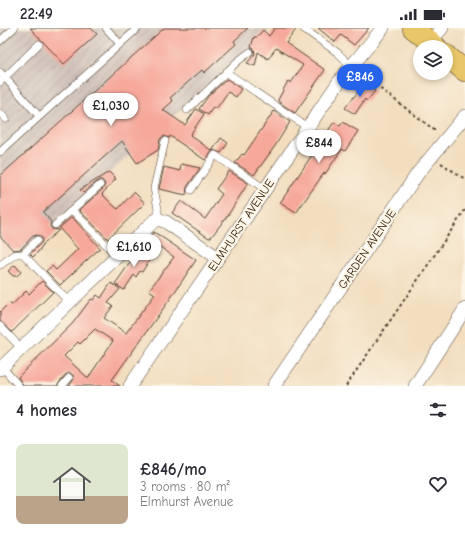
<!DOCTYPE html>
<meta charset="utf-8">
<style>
body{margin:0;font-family:"Comic Neue",sans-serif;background:#f2f2f3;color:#2b2b33;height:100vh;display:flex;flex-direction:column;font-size:15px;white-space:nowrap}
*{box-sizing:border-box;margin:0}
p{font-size:13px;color:#7c7c81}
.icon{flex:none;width:22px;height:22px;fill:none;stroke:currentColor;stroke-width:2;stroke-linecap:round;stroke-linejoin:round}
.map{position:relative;height:358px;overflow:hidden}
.panel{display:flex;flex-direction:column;background:#fff;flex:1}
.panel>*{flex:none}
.fabs{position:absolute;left:413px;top:12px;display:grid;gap:8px}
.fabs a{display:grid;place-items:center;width:40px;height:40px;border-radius:50%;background:#fff;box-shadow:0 2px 6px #0003;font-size:20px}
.price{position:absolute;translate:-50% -34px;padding:0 9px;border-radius:14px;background:#fff;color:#222;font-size:13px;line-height:26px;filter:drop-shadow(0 1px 2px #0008)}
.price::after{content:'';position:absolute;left:50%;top:24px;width:12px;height:9px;margin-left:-6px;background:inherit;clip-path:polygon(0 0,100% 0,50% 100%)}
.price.selected{background:#2563eb;color:#fff}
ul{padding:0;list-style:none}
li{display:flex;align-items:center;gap:12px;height:100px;padding:0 16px}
li span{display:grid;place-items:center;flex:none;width:112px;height:80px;border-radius:8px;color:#555}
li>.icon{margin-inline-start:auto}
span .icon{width:48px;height:48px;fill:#fffc;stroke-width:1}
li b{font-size:17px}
h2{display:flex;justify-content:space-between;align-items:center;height:48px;padding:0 16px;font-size:17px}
.status{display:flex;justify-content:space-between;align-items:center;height:28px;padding:0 20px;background:#fff;direction:ltr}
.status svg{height:11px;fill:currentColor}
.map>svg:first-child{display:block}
.built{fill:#f2d5be}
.industrial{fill:url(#industrial-furrows)}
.building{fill:#f6a89b;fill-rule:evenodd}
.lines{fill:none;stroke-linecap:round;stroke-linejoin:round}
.service-casing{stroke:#564536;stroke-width:8}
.minor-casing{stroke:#564536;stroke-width:14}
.primary-casing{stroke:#564536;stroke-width:22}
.path{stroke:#564536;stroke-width:2;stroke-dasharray:3 3;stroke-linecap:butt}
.service{stroke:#fff;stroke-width:7}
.minor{stroke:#fff;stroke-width:13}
.primary{stroke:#e9c769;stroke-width:21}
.labels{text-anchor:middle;stroke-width:4;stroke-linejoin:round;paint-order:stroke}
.street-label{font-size:12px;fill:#3b2a1e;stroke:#fcf5e5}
</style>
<div class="status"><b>22:49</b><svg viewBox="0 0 49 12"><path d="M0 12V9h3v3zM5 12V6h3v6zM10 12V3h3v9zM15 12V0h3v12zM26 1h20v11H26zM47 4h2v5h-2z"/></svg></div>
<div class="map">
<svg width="465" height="358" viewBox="0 0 465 358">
<defs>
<pattern id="industrial-furrows" width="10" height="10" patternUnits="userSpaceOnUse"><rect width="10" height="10" fill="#cfc1ba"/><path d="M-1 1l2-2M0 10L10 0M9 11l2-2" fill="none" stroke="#b3a69f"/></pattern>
</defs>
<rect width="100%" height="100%" fill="#fcf5e5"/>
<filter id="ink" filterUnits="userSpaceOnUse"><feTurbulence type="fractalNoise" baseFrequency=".025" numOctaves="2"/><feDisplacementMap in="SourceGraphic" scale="8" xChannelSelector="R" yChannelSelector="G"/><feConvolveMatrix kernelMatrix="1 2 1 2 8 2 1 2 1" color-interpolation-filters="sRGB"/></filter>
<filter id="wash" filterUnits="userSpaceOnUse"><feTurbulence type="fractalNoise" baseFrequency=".012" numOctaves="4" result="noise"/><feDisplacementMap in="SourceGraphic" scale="16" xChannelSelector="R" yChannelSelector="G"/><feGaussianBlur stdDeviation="0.9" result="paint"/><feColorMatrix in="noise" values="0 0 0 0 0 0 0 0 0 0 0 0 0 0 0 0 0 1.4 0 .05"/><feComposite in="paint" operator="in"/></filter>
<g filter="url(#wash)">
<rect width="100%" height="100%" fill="#f2debf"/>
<!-- built -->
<path class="built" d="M 0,209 L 10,220 L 23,222 L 0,243 Z"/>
<!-- industrial -->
<path class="industrial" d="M 0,0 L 272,0 L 23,222 L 10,220 L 0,209 Z"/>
<g id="blocks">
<!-- building -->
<path class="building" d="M 30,0 L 91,0 L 97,6 L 64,36 Z
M 164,0 L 248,0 L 234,13 L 236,16 L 204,45 L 202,42 L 170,70 L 173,73 L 163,82 L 185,97 L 196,81 L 204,86 L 190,107 L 212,123 L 221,110 L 228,115 L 221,125 L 213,122 L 205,132 L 170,108 L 169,110 L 164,108 L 160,111 L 158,122 L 137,135 L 122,113 L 43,184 L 51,194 L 50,198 L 52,201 L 59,202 L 44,215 L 38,224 L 33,229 L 30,226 L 42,214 L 42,210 L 38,207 L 33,208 L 21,221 L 13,222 L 0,208 L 0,148 Z
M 275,0 L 297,0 L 286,15 L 325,42 L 295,85 L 279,74 L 278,72 L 288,53 L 291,55 L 303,37 L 276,20 L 268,31 L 258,24 L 255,38 L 247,35 L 255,26 L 254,21 L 251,19 L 254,9 L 257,9 L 263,2 L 269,8 Z
M 318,0 L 369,0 L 354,17 L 341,7 L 335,14 Z
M 227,51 L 241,61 L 236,69 L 228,64 L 216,81 L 213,79 L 208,87 L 199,81 L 209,67 Z
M 365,55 L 375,63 L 367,73 L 365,71 L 355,86 L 345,80 Z
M 274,83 L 290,94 L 275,118 L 254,147 L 235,135 L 242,126 L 244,127 Z
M 334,94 L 340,98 L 343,94 L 358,103 L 345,123 L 342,121 L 325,146 L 324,145 L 296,185 L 280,175 Z
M 181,136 L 200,140 L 187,159 L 186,167 L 159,161 L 164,139 L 180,143 Z
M 229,143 L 248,155 L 228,187 L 212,208 L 209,210 L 172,185 L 181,173 L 205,191 L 222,166 L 216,161 Z
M 109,144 L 116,151 L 102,166 L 114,178 L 118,181 L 134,164 L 145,175 L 108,211 L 79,182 L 103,161 L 105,156 L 102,152 L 99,152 L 83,165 L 80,162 Z
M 72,189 L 100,220 L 60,257 L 46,243 L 52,238 L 56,242 L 78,221 L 59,200 Z
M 154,204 L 196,232 L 170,271 L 112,352 L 120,358 L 69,358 L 74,351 L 73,347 L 70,345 L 65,347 L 57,358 L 24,358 L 18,349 L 73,295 L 91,271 L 93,272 L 97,267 L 101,270 L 111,255 L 120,261 L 108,275 L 113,278 L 104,290 L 126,305 L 155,266 L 149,262 L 174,229 L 148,210 ZM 95,301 L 113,313 L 88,350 L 64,328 L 78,314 L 80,316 Z
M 141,219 L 152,228 L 142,244 L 140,243 L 136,249 L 134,247 L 124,262 L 115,256 Z
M 15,237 L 21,244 L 17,248 L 13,248 L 8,243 Z
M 42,253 L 53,264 L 12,304 L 0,293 L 0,284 L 9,275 L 12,277 L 26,263 L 29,266 Z"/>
</g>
</g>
<g filter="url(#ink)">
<use href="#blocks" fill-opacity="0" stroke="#564536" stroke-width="1"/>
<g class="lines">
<!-- service casing -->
<g class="service-casing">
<path id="service" d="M 106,0 L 120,16
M 304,1 L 338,25 L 351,38
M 0,13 L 14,0
M 0,44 L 39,88
M 226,44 L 307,99
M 0,54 L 39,16
M 187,82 L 238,33 L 250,24
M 0,85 L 6,91
M 0,124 L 138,0
M 100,157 L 72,182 L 117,228
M 191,162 L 215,127 L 265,161
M 158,191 L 158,181 L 154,160 L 165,113
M 55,197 L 72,182
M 37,212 L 23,226 L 69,274
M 0,237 L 16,226 L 23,226
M 0,298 L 21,320
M 2,339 L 19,358
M 62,358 L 69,350"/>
</g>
<!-- minor casing -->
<g class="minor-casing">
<path id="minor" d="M 430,14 L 442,0
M 0,341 L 154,193 L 158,191 L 166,194 L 218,230
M 130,358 L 341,51 L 383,0
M 274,358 L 418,145 L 465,88
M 415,358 L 465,281"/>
</g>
<!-- primary casing -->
<g class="primary-casing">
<path id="primary" d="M 413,0 L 436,19
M 446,27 L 465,43"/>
</g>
<!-- path -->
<path class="path" d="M 361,46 L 437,104
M 441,135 L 465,151
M 346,358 L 465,182"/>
<!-- service -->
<use href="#service" class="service"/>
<!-- minor -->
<use href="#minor" class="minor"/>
<!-- primary -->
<use href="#primary" class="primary"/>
</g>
</g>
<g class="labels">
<!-- street labels -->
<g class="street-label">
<text transform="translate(241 197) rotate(-56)" y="4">ELMHURST AVENUE</text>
<text transform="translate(367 221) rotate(-56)" y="4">GARDEN AVENUE</text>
</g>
</g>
</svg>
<div class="fabs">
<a><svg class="icon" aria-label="layers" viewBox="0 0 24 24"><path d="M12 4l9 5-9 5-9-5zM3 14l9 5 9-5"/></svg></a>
</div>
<b class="price selected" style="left:360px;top:70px">£846</b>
<b class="price" style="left:111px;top:99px">£1,030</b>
<b class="price" style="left:319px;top:136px">£844</b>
<b class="price" style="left:134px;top:240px">£1,610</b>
</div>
<section class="panel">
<h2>4 homes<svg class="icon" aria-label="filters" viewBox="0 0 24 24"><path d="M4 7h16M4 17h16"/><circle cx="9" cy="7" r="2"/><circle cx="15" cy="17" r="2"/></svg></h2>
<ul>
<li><span style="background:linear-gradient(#dfe7d0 65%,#b9a48a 0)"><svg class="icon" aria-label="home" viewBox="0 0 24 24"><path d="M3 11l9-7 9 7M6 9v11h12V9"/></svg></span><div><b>£846/mo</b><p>3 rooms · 80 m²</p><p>Elmhurst Avenue</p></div><svg class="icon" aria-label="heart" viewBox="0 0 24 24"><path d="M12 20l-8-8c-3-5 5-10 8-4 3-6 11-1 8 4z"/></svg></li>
</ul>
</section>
